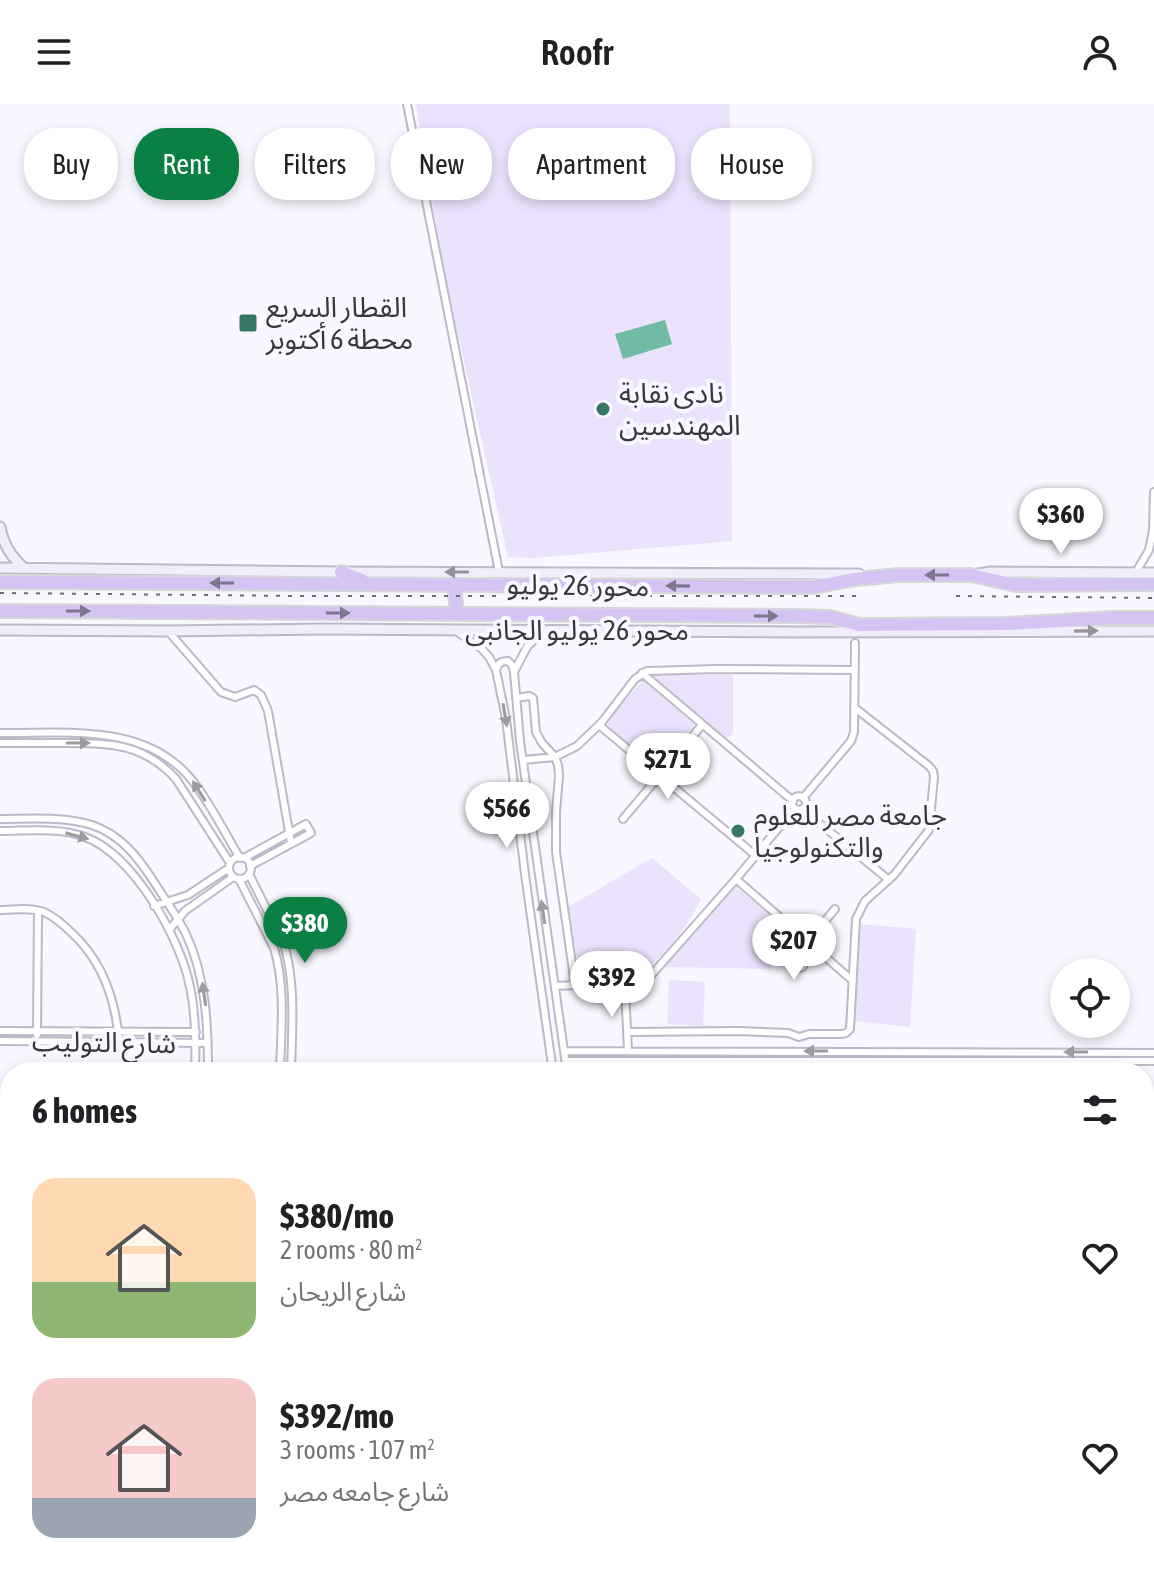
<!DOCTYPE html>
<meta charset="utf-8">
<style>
body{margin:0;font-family:"Asap Condensed","Noto Sans Arabic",sans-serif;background:#f6f6f6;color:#202124;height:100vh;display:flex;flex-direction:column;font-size:30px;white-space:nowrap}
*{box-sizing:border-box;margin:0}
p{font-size:26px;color:#757577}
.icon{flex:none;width:44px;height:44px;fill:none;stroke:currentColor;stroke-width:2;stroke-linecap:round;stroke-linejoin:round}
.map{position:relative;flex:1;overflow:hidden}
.sheet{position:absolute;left:0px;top:958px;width:1154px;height:514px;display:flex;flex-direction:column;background:#fff;border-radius:32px 32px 0 0;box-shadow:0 4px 12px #0003}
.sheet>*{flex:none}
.banner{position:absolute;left:24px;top:24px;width:1106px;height:72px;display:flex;gap:16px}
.controls{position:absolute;left:1050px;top:854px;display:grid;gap:16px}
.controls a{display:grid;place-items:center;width:80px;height:80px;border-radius:50%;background:#fff;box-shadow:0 4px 12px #0003;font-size:40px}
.price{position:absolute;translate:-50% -68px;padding:0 18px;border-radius:28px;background:#fff;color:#222;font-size:26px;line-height:52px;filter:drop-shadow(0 2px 4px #0008)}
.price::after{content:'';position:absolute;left:50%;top:48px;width:24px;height:18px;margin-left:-12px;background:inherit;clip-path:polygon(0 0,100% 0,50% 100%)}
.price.selected{background:#0b8043;color:#fff}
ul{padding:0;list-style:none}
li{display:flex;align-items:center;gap:24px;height:200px;padding:0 32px}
li span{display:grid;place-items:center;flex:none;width:224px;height:160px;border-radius:24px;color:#555}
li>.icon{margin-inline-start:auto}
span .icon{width:96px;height:96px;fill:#fffc;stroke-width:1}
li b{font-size:34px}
h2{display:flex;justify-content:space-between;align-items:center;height:96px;padding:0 32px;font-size:34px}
.pill{padding:0 28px;border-radius:32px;background:#fff;box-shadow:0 4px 12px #0003;font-size:28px;line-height:72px}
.pill.selected{background:#0b8043;color:#fff}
header{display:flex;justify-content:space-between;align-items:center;height:104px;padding:0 32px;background:#fff;font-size:36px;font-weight:600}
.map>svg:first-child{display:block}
.green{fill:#ebe2fd}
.water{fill:#71baa5}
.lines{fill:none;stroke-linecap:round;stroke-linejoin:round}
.street-casing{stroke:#bdb9c6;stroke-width:10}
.secondary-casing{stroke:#bdb9c6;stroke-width:13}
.highway-casing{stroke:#d7d7d8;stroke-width:16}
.street{stroke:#fff;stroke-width:6}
.secondary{stroke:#f2edfb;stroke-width:9}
.highway{stroke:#d4c3f3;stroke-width:12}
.rail{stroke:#6d6c72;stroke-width:2;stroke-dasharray:4 8;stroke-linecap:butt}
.oneway{fill:#95929c}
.oneway2{fill:#7e768e}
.oneway3{fill:#9c9b9e}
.poi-dot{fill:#367766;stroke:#f9f7ff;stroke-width:3}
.labels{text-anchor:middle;stroke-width:8;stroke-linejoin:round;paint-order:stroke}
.poi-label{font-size:28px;fill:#38373c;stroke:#f9f7ff;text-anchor:start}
.street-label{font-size:28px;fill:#38373c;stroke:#f9f7ff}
</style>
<header><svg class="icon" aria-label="menu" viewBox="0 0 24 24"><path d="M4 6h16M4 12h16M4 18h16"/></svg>Roofr<svg class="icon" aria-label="person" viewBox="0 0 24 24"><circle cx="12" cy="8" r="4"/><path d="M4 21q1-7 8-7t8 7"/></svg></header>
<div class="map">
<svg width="1154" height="1471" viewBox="0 0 1154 1471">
<rect width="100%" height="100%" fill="#f9f7ff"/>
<!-- green -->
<path class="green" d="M 416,0 L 730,0 L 732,437 L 534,454 L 508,453 L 445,173 Z
M 650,570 L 733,571 L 733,630 L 724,637 L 649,573 Z
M 643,576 L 695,621 L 657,664 L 610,627 L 607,617 Z
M 652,754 L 701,795 C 688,823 658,863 629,874 C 616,880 598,876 585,875 L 579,869 L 568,803 Z
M 736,783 L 789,826 L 786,850 L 773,852 L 771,865 L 662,863 Z
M 860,820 L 916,825 L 910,923 L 854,917 Z
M 669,876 L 705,878 L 703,922 L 667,920 Z"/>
<!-- water -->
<path class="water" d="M 665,216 L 672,240 L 623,255 L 615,230 Z"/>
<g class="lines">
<!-- street casing -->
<g class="street-casing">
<path id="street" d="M 407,0 L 499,468
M 1136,468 L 1149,446 L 1153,426 L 1154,388
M 168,527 L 221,588 L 235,593 L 254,586 L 261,591 L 268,607 L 291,739
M 456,527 L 482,545 L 489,553 L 496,566 L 506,615 L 526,778 L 553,968
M 550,527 L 534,536 L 527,543 L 514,568 L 520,637 L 567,968
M 496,566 C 498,559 501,557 508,557 L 512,561 L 514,568
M 642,569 L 793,697
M 516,594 L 529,592 L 533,594 L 536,628 L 542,639 L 555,653 L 558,661 L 559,672 L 556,708 L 556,748 L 575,881
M 599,621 L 755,751
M 0,629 C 66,630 144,618 191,675 C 210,698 224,728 240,754
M 0,639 C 23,639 46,639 68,639 C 112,639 144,640 176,675 L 230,759
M 523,656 L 555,653 L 577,642 L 602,618 L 635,575 L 647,567 L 717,565 L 854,566
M792 699a7 7 0 1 1 14 0a7 7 0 1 1-14 0Z
M 803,694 L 851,637 L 854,628 L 855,539
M 802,705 L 889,776
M 0,715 C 29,715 63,712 92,721 C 121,731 138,753 154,778 C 165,795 177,812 186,830 C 206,873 208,921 208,968
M 623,715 L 702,621
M 0,727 C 28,727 58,723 85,733 C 133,750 181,835 190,883 C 196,911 196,940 195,968
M229 764a11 11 0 1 1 22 0a11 11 0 1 1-22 0Z
M 244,754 L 306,720 L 311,729 L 250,762
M 249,770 L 284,840 C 296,881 292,925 291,968
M 239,775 L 274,844 C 286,884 281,927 280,968
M 736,775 L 853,877
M 154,802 L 188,791 L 229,764
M 0,806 C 13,806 31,803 44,808 C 55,813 65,822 74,831 C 104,860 116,898 119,938
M 169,826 L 185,807 L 233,773
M 796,828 L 795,859 L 796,862 L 800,864 L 803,863 L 808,837 L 835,805
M 555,882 L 575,881 L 629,884 L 643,878 L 654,868 L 736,775 L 795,704
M 625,884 L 628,946
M 0,927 L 196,928
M 628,928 L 738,927 L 788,929 L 799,933 L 809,930 L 842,930 L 846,929 L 850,925 L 856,815 L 865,797 L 894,771 L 929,726 L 934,673 L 933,667 L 929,662 L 855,604
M 37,931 L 38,807
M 0,937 L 208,939
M 564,947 L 1154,949
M 566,957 L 1154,957
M 1146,979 L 1147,1137 L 1154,1147
M 1144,1280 L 1154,1279
M 1144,1313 L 1154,1303
M 1144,1334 L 1154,1325
M 62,1462 L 62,1471
M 72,1462 L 72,1471
M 237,1462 L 237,1471
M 246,1462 L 246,1471
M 321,1462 L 321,1471
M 408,1462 L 408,1471
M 419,1462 L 419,1471
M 621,1462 L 623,1471
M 636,1462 L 638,1471
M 788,1462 L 827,1471
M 334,1471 L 334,1462
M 831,1471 L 990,1468 L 1010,1462"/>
</g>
<!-- secondary casing -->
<g class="secondary-casing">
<path id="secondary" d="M 0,423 C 3,440 11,453 24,464
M 0,464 L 341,468 L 859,470
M 978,470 L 991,468 L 1154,469
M 0,526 L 168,527 L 322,525 L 794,528 L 1154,527
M 0,1012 L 10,1012
M 0,1027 L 10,1027
M 0,1279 L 10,1279
M 0,1294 L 10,1294
M 498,1462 L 500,1471"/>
</g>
<!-- highway casing -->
<g class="highway-casing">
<path id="highway" d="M 341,468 L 362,476
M 0,478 L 814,483 L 855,475 L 899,471 L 971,471 L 1016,481 L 1154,480
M 454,480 L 457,510
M 0,507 L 794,512 L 830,513 L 859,521 L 1007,520 L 1112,514 L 1154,514"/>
</g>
<!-- street -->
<use href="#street" class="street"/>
<!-- secondary -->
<use href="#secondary" class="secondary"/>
<!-- highway -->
<use href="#highway" class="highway"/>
<!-- rail -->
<path class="rail" d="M 0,489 L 299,492 L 856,492
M 956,492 L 1154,494"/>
</g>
<!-- one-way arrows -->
<defs><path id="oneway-solid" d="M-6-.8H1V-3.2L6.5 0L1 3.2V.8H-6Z" transform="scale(2)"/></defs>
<g class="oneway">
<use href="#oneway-solid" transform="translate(457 468) rotate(-180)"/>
<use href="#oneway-solid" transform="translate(1086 527) rotate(-1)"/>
</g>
<g class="oneway2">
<use href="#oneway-solid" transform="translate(937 471) rotate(180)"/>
<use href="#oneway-solid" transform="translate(222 479) rotate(-180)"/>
<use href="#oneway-solid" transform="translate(678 482) rotate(-179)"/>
<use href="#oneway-solid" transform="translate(78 507)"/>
<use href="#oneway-solid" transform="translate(338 509)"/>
<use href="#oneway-solid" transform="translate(766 512)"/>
</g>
<g class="oneway3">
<use href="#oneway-solid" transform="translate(505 611) rotate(80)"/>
<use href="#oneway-solid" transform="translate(78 639)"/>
<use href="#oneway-solid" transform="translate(199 687) rotate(-122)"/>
<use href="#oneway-solid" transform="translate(77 732) rotate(15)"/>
<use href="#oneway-solid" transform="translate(543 808) rotate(-98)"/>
<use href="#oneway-solid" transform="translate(204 890) rotate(-98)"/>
<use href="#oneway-solid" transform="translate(816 947) rotate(-180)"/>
<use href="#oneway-solid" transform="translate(1076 948) rotate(-180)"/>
</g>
<!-- markers -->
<g class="poi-dot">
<rect x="238" y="209" width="20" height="20" rx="4"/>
<circle cx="603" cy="305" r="8"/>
<circle cx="738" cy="727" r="8"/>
</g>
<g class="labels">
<!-- poi labels -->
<g class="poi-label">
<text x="266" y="213">القطار السريع<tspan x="266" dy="32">محطة 6 أكتوبر</tspan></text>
<text x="619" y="299">نادى نقابة<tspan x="619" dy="32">المهندسين</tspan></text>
<text x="754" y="721">جامعة مصر للعلوم<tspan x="754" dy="32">والتكنولوجيا</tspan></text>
</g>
<!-- street labels -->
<g class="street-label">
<text transform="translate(578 481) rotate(1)" y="10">محور 26 يوليو</text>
<text x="577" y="536">محور 26 يوليو الجانبى</text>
<text transform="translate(104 938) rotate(1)" y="10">شارع التوليب</text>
</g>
</g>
</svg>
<div class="controls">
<a><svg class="icon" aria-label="locate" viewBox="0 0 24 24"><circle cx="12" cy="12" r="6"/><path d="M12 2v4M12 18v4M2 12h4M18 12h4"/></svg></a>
</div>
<b class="price" style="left:1061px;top:452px">$360</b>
<b class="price" style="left:668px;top:697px">$271</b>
<b class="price" style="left:507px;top:746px">$566</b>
<b class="price selected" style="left:305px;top:861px">$380</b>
<b class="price" style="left:794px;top:878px">$207</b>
<b class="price" style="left:612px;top:915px">$392</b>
<div class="banner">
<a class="pill">Buy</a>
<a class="pill selected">Rent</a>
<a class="pill">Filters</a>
<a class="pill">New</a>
<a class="pill">Apartment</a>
<a class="pill">House</a>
</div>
<section class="sheet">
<h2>6 homes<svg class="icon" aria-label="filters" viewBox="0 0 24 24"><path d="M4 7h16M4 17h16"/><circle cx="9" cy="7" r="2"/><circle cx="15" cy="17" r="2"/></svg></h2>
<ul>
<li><span style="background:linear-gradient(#ffd9b3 65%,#8fb573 0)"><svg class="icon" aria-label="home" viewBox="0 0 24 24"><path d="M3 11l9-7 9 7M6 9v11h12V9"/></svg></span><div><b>$380/mo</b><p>2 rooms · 80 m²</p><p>شارع الريحان</p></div><svg class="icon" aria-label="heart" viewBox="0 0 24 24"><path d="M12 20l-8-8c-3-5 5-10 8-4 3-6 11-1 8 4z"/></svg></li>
<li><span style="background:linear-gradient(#f6c9c9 75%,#9aa5b1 0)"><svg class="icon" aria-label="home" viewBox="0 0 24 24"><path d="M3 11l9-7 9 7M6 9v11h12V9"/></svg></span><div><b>$392/mo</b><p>3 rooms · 107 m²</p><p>شارع جامعه مصر</p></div><svg class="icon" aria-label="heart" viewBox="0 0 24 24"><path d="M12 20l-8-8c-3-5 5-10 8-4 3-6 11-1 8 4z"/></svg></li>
</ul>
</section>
</div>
